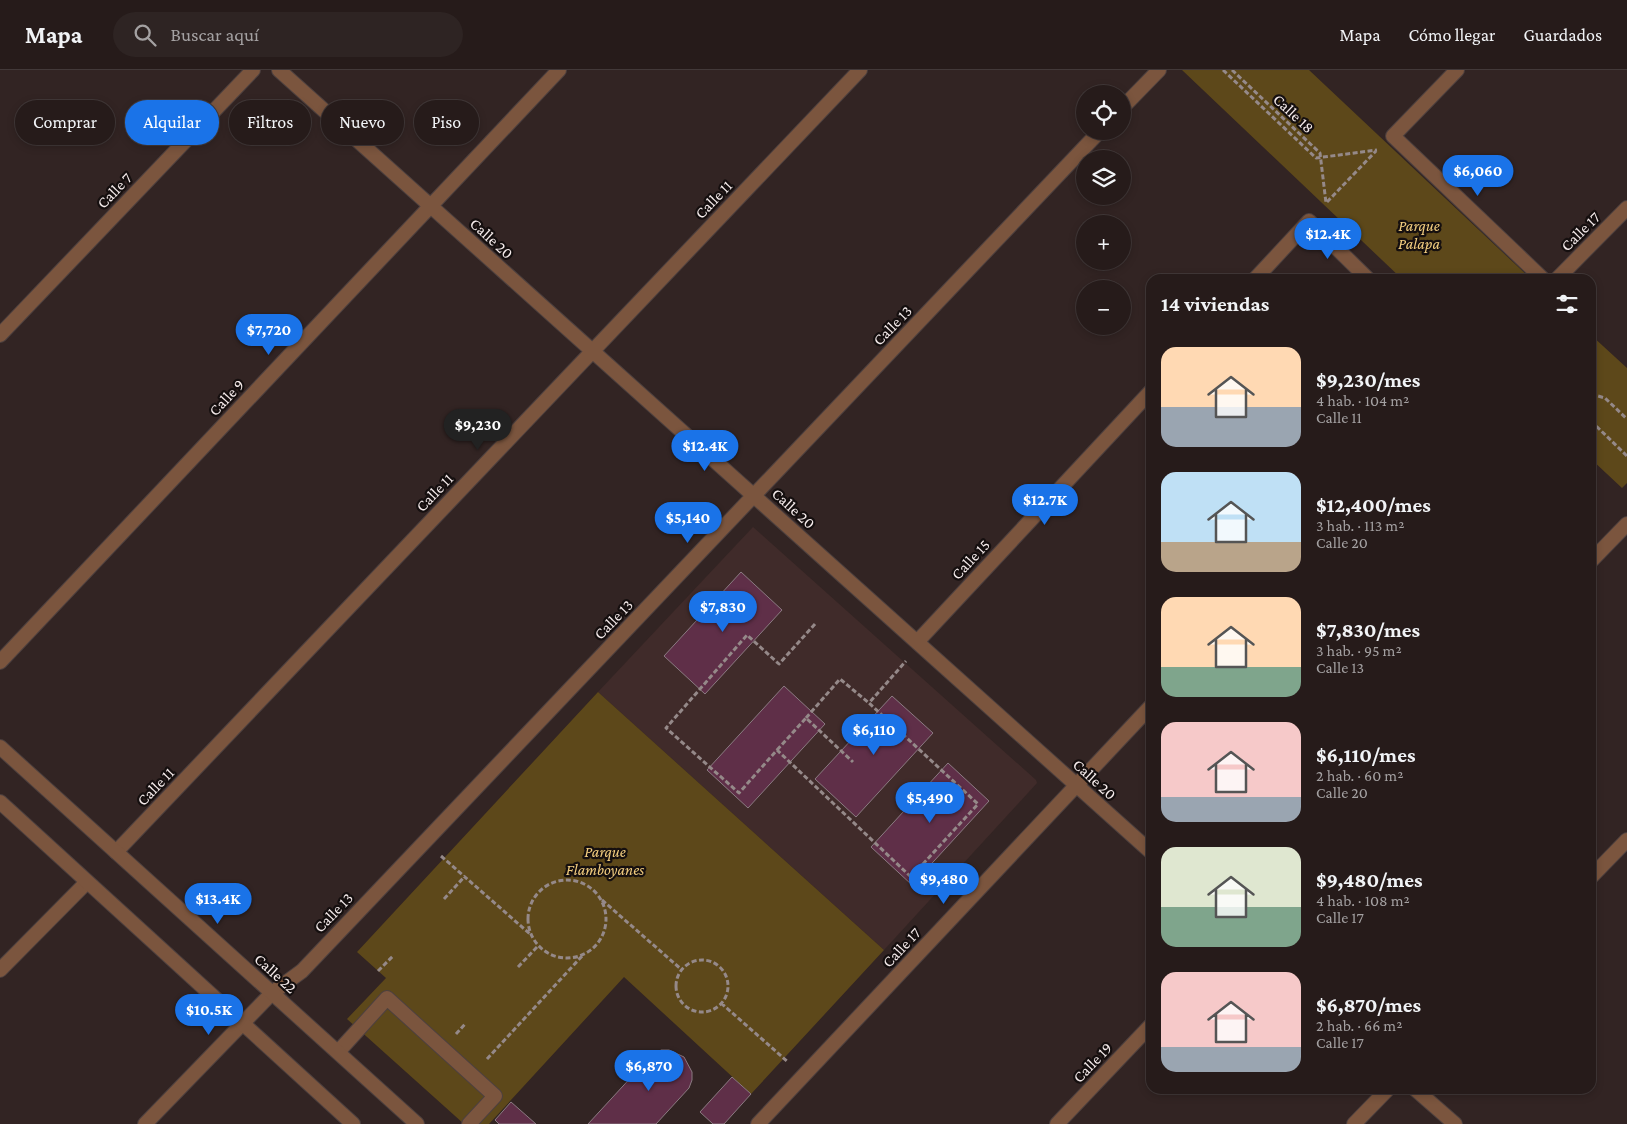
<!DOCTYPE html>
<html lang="es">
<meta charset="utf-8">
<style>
body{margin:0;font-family:"Crimson Pro",serif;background:#2e2423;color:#f1f3f6;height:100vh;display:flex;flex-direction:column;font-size:19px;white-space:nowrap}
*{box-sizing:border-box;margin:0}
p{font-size:16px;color:#a4a1a2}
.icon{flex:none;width:28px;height:28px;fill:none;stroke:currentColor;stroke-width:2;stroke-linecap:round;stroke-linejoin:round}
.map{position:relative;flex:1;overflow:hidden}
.details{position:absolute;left:1146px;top:204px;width:450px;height:820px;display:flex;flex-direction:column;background:#261b1a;border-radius:15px;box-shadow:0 2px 8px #0003,0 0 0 1px #423939}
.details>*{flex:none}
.banner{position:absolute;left:15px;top:30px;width:475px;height:45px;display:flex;gap:10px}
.fabs{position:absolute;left:1076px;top:15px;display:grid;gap:10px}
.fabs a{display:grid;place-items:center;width:55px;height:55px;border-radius:50%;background:#261b1a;box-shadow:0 2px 8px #0003,0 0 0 1px #423939;font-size:25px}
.price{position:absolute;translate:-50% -42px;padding:0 11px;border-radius:18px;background:#1a73e8;color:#fff;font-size:16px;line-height:32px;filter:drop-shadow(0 1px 2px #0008)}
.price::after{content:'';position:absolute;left:50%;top:30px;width:15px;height:11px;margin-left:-8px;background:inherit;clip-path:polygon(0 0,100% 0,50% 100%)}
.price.selected{background:#222;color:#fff}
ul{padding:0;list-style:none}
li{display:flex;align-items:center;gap:15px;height:125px;padding:0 15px}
li span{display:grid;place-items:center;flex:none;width:140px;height:100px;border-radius:15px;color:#555}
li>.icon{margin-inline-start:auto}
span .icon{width:60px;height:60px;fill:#fffc;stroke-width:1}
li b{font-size:21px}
h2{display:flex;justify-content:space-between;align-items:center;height:60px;padding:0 15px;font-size:21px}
.tag{padding:0 18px;border-radius:22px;background:#261b1a;box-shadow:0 2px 8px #0003,0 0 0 1px #423939;font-size:18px;line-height:45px}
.tag.selected{background:#1a73e8;color:#fff}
header{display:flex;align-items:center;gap:30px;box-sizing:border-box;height:70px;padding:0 25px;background:#261b1a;border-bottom:1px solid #423939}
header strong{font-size:24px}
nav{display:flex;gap:28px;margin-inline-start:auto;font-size:18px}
.search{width:350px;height:45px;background:#2e2423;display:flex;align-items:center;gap:12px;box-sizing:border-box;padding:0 18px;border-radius:28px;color:#a4a1a2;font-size:19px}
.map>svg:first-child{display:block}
.built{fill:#402b2a}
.green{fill:#5d481a}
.building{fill:#5f2f48;stroke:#8b7b82}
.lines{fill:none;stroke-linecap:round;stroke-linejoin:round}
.service-casing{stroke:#4d403f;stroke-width:16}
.minor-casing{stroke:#4d403f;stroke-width:16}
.tertiary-casing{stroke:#4d403f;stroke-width:16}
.path{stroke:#958989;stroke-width:3;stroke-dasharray:5 2.5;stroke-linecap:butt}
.service{stroke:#7b553e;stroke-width:14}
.minor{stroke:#7b553e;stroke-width:14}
.tertiary{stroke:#7b553e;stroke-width:14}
.labels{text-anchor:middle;stroke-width:4.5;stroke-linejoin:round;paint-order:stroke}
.street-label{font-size:16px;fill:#f5ebeb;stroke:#150f0f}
.park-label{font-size:16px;font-style:italic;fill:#f2cd7f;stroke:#150f0f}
</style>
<header>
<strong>Mapa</strong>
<div class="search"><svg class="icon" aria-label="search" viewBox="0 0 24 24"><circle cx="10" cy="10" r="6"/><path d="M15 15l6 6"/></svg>Buscar aquí</div>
<nav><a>Mapa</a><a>Cómo llegar</a><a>Guardados</a></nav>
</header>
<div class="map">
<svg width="1627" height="1054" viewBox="0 0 1627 1054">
<rect width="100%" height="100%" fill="#322423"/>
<!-- built -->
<path class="built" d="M 753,457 L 1036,710 L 1037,713 L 884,880 L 598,622 Z"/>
<!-- green -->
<path class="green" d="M 1182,0 L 1309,0 L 1531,209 L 1402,209 Z
M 1591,265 L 1627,298 L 1627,413 L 1622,418 L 1591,389 Z
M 598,622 L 884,880 L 751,1024 L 624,907 L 489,1054 L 464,1054 L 347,949 L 386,908 L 357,882 Z"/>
<!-- building -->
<path class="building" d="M 741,502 L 782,540 L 705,624 L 664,586 Z
M 784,616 L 825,654 L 748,738 L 707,700 Z
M 892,626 L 933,663 L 856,747 L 815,709 Z
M 948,693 L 989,731 L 912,815 L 871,777 Z
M 661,980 L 669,980 L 684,987 L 692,1002 L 692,1010 L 689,1018 L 656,1054 L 588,1054 L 647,990 Z
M 732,1007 L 751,1024 L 724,1054 L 713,1054 L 700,1042 Z
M 511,1032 L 536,1054 L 499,1054 L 495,1050 Z"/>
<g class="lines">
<!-- service casing -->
<g class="service-casing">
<path id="service" d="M 338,982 L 387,928 L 495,1026 L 469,1054"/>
</g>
<!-- minor casing -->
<g class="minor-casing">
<path id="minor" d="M 279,0 L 1151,782
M 1457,0 L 1393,66 L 1543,209
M 1122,38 L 1159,0
M 1255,209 L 1309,151 L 1368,209
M 1557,209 L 1627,138
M 0,265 L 253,0
M 1591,491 L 1627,454
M 917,572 L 1151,321
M 0,592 L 559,0
M 116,782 L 860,0
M 1591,807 L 1627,770
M 0,900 L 87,812
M 1415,1019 L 1455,1054
M 145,1054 L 272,923 L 302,901 L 1100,61
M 758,1054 L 1151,636
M 1057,1054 L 1151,955
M 1354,1054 L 1388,1019"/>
</g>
<!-- tertiary casing -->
<g class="tertiary-casing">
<path id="tertiary" d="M 0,677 L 417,1054
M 0,732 L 353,1054"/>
</g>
<!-- path -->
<path class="path" d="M 1223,0 L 1316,88 L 1377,80
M 1232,0 L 1320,83 L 1326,133
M 1327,132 L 1376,81
M 1591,324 L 1605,328 L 1627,349
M 1591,351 L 1627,386
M 815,554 L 779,594 L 747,565 L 666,658 L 739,723 L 777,680 L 911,807 L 978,734 L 869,633 L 906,591
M 806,648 L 840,609 L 869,633
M 777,680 L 806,648 L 853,692
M 441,786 L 530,864
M528 849a39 39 0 1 1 78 0a39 39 0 1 1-78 0Z
M 444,829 L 465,806
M 602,830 L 682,900
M676 916a26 26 0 1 1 52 0a26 26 0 1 1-52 0Z
M 518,897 L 538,876
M 378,901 L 393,886
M 721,933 L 788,992
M 456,964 L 466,953
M 487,989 L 583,885"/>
<!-- service -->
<use href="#service" class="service"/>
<!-- minor -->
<use href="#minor" class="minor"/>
<!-- tertiary -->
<use href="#tertiary" class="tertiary"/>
</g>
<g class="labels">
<!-- street labels -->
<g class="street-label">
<text transform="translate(1294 43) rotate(43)" y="6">Calle 18</text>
<text transform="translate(114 120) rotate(-46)" y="6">Calle 7</text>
<text transform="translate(713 129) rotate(-46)" y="6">Calle 11</text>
<text transform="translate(1580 161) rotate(-45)" y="6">Calle 17</text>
<text transform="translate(492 168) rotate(42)" y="6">Calle 20</text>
<text transform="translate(892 255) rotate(-46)" y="6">Calle 13</text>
<text transform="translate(226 327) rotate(-47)" y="6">Calle 9</text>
<text transform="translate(434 422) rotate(-46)" y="6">Calle 11</text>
<text transform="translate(794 438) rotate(42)" y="6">Calle 20</text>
<text transform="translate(970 489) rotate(-47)" y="6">Calle 15</text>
<text transform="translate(613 549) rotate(-46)" y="6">Calle 13</text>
<text transform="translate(1095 709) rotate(42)" y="6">Calle 20</text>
<text transform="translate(155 716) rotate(-46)" y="6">Calle 11</text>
<text transform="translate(333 842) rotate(-46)" y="6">Calle 13</text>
<text transform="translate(901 877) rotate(-47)" y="6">Calle 17</text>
<text transform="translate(276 903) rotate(42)" y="6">Calle 22</text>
<text transform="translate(1092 992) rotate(-46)" y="6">Calle 19</text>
</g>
<!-- park labels -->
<g class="park-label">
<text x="1419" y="161">Parque<tspan x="1419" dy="18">Palapa</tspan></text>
<text x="605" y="787">Parque<tspan x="605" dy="18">Flamboyanes</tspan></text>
</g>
</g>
</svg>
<div class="fabs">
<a><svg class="icon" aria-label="locate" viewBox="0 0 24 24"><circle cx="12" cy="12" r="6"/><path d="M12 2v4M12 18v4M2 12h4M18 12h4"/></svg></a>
<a><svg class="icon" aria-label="layers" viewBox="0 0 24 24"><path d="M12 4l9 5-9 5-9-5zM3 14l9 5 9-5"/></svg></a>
<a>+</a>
<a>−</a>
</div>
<b class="price" style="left:1478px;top:127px">$6,060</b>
<b class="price" style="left:1328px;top:190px">$12.4K</b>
<b class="price" style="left:269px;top:286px">$7,720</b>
<b class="price selected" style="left:478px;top:381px">$9,230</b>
<b class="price" style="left:705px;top:402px">$12.4K</b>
<b class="price" style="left:1045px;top:456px">$12.7K</b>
<b class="price" style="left:688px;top:474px">$5,140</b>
<b class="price" style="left:723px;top:563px">$7,830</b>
<b class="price" style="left:874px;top:686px">$6,110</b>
<b class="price" style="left:930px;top:754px">$5,490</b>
<b class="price" style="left:944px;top:835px">$9,480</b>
<b class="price" style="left:218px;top:855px">$13.4K</b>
<b class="price" style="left:209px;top:966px">$10.5K</b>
<b class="price" style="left:649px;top:1022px">$6,870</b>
<div class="banner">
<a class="tag">Comprar</a>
<a class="tag selected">Alquilar</a>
<a class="tag">Filtros</a>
<a class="tag">Nuevo</a>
<a class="tag">Piso</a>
</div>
<section class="details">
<h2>14 viviendas<svg class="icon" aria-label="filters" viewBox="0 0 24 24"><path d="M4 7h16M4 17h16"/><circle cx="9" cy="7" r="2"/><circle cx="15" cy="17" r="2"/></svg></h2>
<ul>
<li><span style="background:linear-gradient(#ffd9b3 60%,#9aa5b1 0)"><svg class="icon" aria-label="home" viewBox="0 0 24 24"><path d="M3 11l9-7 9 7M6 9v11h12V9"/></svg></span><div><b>$9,230/mes</b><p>4 hab. · 104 m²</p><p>Calle 11</p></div></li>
<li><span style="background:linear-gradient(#bfe0f5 70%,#b9a48a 0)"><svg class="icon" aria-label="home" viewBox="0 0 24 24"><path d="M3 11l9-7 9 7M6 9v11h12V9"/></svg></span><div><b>$12,400/mes</b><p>3 hab. · 113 m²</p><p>Calle 20</p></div></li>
<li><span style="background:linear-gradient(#ffd9b3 70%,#7fa58c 0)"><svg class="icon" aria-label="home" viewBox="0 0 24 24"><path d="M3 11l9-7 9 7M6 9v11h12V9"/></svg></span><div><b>$7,830/mes</b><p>3 hab. · 95 m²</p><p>Calle 13</p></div></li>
<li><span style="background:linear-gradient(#f6c9c9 75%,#9aa5b1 0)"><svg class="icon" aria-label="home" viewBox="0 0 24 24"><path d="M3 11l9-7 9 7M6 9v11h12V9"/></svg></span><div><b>$6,110/mes</b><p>2 hab. · 60 m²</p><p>Calle 20</p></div></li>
<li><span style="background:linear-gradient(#dfe7d0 60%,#7fa58c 0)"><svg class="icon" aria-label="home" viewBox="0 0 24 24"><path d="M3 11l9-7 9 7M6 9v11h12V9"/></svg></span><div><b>$9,480/mes</b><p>4 hab. · 108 m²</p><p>Calle 17</p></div></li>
<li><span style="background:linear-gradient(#f6c9c9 75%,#9aa5b1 0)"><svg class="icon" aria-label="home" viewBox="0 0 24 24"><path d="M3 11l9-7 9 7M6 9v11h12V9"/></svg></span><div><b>$6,870/mes</b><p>2 hab. · 66 m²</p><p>Calle 17</p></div></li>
</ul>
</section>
</div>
